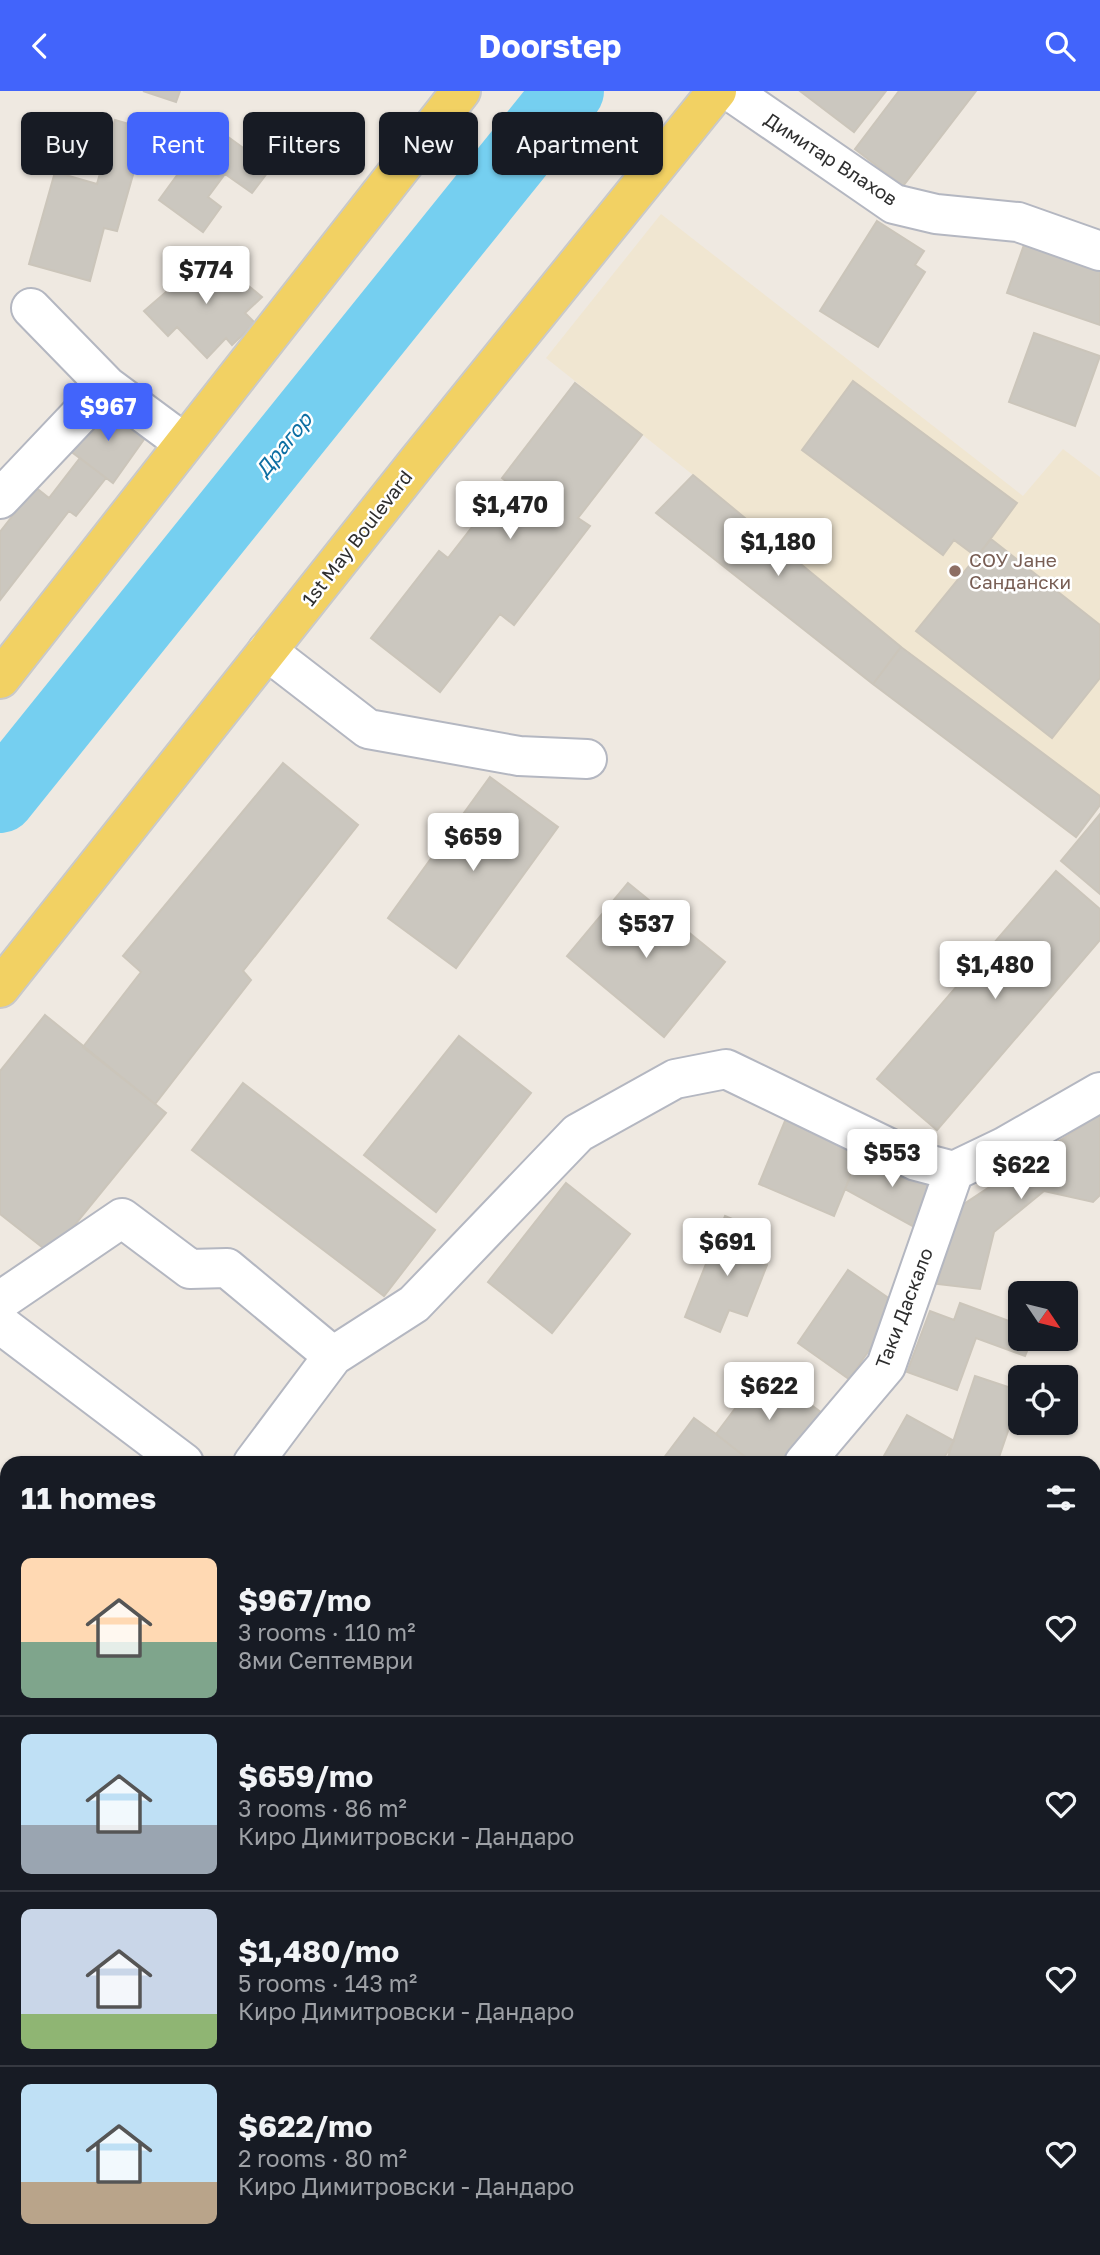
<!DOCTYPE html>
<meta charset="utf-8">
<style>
body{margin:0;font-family:"Golos Text",sans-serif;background:#20242c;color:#f1f3f6;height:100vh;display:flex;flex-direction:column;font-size:26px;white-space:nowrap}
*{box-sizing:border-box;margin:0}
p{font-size:23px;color:#9ea1a6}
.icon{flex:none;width:38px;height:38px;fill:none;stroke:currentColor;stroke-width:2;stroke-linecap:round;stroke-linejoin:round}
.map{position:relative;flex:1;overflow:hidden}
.panel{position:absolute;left:0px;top:1365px;width:1101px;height:800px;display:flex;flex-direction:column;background:#171b24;border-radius:21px 21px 0 0;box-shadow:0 2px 5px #0004}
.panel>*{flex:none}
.hud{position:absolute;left:21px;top:21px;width:700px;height:63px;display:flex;gap:14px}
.needle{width:46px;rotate:125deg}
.controls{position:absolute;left:1008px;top:1190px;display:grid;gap:14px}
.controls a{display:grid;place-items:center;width:70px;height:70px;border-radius:10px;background:#171b24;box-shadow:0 2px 5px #0004;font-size:35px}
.price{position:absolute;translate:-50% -60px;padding:0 16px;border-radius:7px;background:#fff;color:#222;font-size:23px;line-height:46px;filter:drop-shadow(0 2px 4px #0008)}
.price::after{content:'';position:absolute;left:50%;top:42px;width:21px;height:16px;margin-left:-10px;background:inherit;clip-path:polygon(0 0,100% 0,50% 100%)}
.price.selected{background:#4264fb;color:#fff}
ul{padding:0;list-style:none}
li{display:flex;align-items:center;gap:21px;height:175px;padding:0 21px}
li+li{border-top:2px solid #363941}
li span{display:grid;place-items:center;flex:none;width:196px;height:140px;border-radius:10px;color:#555}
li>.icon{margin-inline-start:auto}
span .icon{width:84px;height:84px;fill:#fffc;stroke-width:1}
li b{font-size:30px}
h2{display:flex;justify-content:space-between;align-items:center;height:84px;padding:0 21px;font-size:30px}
.pill{padding:0 24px;border-radius:10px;background:#171b24;box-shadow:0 2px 5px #0004;font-size:24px;line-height:63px}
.pill.selected{background:#4264fb;color:#fff}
header{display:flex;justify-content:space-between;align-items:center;height:91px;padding:0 21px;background:#4264fb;color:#fff;font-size:32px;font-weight:700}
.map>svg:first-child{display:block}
.education{fill:#f0e6d1}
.pitch{fill:#c9ec9a}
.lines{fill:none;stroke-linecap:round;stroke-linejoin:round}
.river{stroke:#75cff0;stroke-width:70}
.building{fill:#cbc7bf;stroke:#cbc5ba;stroke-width:2}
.minor-casing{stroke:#b4b7c1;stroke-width:42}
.major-casing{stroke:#c9c9c9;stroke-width:42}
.minor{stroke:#fff;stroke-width:38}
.major{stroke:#f2d163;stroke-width:38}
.education-dot{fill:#8d6e63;stroke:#fff;stroke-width:2.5}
.labels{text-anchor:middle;stroke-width:5;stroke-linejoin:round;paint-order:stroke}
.street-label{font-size:19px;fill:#2e2e2e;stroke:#fff}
.education-label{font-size:19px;fill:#785e54;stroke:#fff;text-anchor:start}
.water-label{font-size:21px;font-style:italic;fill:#0d6fa3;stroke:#fff}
</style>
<header><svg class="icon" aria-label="back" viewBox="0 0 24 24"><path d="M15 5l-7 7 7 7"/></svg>Doorstep<svg class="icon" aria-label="search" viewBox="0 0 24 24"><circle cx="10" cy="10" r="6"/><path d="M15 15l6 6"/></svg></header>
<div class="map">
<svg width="1100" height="2164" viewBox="0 0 1100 2164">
<rect width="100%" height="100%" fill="#efe9e1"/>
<!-- education -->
<path class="education" d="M 661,123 L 1023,405 L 1063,358 L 1100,386 L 1100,705 L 901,556 L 693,384 L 546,267 Z
M 1094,1831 L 1100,1833 L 1100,2164 L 784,2164 L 786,2158 L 1094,2158 Z"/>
<!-- pitch -->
<path class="pitch" d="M 805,2158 L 987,2158 L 985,2164 L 803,2164 Z"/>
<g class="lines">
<!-- river -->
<path class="river" d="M 0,707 L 569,0"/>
</g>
<!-- building -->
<path class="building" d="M 143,0 L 180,0 L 176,11 Z
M 800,0 L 886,0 L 854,41 Z
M 899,0 L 976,0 L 903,95 L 855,58 Z
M 115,29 L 146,38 L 117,140 L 104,137 L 90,190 L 29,173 L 55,81 L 97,93 Z
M 213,35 L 271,77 L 252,102 L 225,83 L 208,106 L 221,116 L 203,141 L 159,109 Z
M 877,130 L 924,160 L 915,174 L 925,181 L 878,256 L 820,220 Z
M 1025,151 L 1100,176 L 1100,234 L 1007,202 Z
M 210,163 L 262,206 L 245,222 L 255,232 L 232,254 L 226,247 L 207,267 L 177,236 L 168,245 L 144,220 Z
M 1034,242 L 1100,265 L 1075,335 L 1009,311 Z
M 853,290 L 1017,412 L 977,466 L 954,449 L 943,464 L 802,359 Z
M 575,292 L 642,344 L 578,427 L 590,435 L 514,534 L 500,523 L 440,601 L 371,547 L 439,460 L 448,467 L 507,391 L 502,387 Z
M 106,311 L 145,347 L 113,392 L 69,359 Z
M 80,367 L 106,387 L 76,425 L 69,420 L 0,509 L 0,441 L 35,396 L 49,407 Z
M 693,384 L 901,556 L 873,593 L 656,422 Z
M 991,448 L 1100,534 L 1100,587 L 1052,647 L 916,540 Z
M 901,556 L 1100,705 L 1100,714 L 1076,746 L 873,593 Z
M 283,672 L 358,734 L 243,880 L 251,889 L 155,1013 L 83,956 L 141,881 L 123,865 Z
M 490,686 L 558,736 L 456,877 L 388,827 Z
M 1100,723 L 1100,803 L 1061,770 Z
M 1056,780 L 1100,818 L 1100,849 L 937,1039 L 877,988 Z
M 628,792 L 725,871 L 664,946 L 567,865 Z
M 45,924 L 166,1022 L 51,1163 L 0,1123 L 0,980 Z
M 459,945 L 531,1002 L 436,1121 L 364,1064 Z
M 243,992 L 435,1139 L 384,1205 L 192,1059 Z
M 1100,1023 L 1100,1104 L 1093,1111 L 1044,1100 L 994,1141 L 980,1198 L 937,1193 L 958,1117 Z
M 787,1025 L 862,1057 L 834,1125 L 759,1093 Z
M 862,1057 L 939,1096 L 920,1139 L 845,1098 Z
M 566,1092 L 630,1143 L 552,1242 L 488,1191 Z
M 725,1125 L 754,1137 L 743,1165 L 767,1174 L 747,1225 L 729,1219 L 720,1241 L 685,1226 Z
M 848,1179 L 900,1215 L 849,1288 L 798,1252 Z
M 960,1212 L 1020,1234 L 1020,1248 L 1032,1248 L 1025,1265 L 976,1247 L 957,1299 L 907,1281 L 930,1220 L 954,1229 Z
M 764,1279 L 822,1322 L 785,1372 L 753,1372 L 716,1343 Z
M 975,1285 L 1020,1300 L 1020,1305 L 997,1372 L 946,1372 Z
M 907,1324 L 954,1350 L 941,1372 L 880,1372 Z
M 694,1327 L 716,1343 L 753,1372 L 668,1372 L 663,1368 Z
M 1100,1446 L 1100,1523 L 1098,1524 L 1094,1518 L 1094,1450 Z
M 7,1706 L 7,1730 L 0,1725 L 0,1715 Z
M 1094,1728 L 1100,1730 L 1100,1779 L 1094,1793 Z
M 1094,1892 L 1100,1893 L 1100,2146 L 1094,2145 Z
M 165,2158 L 165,2164 L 103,2164 L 103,2159 Z
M 305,2158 L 334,2158 L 331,2164 L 319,2164 Z
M 450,2158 L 486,2158 L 483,2164 L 463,2164 Z
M 526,2158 L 590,2158 L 588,2164 L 539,2164 Z
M 687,2158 L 786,2158 L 784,2164 L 685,2164 Z
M 1033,2158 L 1090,2158 L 1089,2164 L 1032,2164 Z"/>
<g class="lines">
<!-- minor casing -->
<g class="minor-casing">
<path id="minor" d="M 730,0 L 894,113 L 936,123 L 1018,131 L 1100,160
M 31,217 L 107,295 L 184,352
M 0,408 L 107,295
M 267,560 L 368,638 L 519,665 L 587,668
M 0,1210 L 122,1127 L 190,1178 L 227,1177 L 333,1265 L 414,1213 L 578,1042 L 675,988 L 726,978 L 916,1070 L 954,1080 L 1004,1056 L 1100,1001
M 0,1233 L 184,1372
M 253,1372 L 333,1265
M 804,1372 L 886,1275 L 954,1080
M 1094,1542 L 1100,1539
M 1094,1831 L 1100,1833
M 0,1888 L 7,1888
M 30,2158 L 30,2164
M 501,2164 L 503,2158"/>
</g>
<!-- major casing -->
<g class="major-casing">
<path id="major" d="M 0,588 L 461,0
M 0,897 L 418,370 L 717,0"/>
</g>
<!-- minor -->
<use href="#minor" class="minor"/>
<!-- major -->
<use href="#major" class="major"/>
</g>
<!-- markers -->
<circle class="education-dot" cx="955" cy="480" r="7"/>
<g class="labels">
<!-- street labels -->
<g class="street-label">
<text transform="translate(831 68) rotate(33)" y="7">Димитар Влахов</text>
<text transform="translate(357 447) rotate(-52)" y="7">1st May Boulevard</text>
<text transform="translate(904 1217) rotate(-69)" y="7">Таки Даскало</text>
</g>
<!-- education labels -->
<g class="education-label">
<text x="969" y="476">СОУ Јане<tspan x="969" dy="22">Сандански</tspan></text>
</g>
<!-- water labels -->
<g class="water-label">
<text transform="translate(284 354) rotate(-51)" y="7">Драгор</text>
</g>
</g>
</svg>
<div class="controls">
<a><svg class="needle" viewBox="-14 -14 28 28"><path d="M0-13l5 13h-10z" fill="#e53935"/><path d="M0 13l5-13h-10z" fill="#9ea1a6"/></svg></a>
<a><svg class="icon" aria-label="locate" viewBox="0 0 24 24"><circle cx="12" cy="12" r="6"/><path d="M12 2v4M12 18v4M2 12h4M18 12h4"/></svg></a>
</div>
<b class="price" style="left:206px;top:215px">$774</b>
<b class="price selected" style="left:108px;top:352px">$967</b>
<b class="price" style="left:510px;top:450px">$1,470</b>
<b class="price" style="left:778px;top:487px">$1,180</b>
<b class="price" style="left:473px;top:782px">$659</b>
<b class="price" style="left:646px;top:869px">$537</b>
<b class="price" style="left:995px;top:910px">$1,480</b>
<b class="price" style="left:892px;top:1098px">$553</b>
<b class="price" style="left:1021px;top:1110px">$622</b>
<b class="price" style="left:727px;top:1187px">$691</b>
<b class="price" style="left:769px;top:1331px">$622</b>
<div class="hud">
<a class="pill">Buy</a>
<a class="pill selected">Rent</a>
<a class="pill">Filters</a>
<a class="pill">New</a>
<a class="pill">Apartment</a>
</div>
<section class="panel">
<h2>11 homes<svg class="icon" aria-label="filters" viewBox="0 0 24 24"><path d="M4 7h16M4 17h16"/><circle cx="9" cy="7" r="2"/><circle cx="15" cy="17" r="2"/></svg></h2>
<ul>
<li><span style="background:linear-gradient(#ffd9b3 60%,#7fa58c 0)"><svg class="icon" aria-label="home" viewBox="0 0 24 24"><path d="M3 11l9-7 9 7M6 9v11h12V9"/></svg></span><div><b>$967/mo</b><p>3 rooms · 110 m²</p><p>8ми Септември</p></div><svg class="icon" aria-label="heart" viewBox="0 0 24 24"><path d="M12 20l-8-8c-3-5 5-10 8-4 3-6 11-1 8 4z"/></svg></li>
<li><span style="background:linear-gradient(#bfe0f5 65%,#9aa5b1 0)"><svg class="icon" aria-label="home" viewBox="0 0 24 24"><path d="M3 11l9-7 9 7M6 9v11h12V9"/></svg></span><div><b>$659/mo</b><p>3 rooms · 86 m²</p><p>Киро Димитровски - Дандаро</p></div><svg class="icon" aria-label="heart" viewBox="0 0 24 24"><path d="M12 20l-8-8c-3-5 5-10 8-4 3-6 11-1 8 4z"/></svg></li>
<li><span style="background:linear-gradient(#c9d6e8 75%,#8fb573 0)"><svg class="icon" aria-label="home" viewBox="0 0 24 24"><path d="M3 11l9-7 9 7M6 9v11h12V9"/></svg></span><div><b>$1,480/mo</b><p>5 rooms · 143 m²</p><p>Киро Димитровски - Дандаро</p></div><svg class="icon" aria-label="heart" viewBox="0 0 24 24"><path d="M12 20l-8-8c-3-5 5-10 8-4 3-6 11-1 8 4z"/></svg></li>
<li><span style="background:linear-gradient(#bfe0f5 70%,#b9a48a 0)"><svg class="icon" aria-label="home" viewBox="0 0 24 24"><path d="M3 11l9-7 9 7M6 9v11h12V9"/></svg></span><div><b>$622/mo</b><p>2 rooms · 80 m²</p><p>Киро Димитровски - Дандаро</p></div><svg class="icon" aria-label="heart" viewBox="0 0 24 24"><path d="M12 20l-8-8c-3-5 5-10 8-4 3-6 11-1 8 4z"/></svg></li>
</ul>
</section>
</div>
